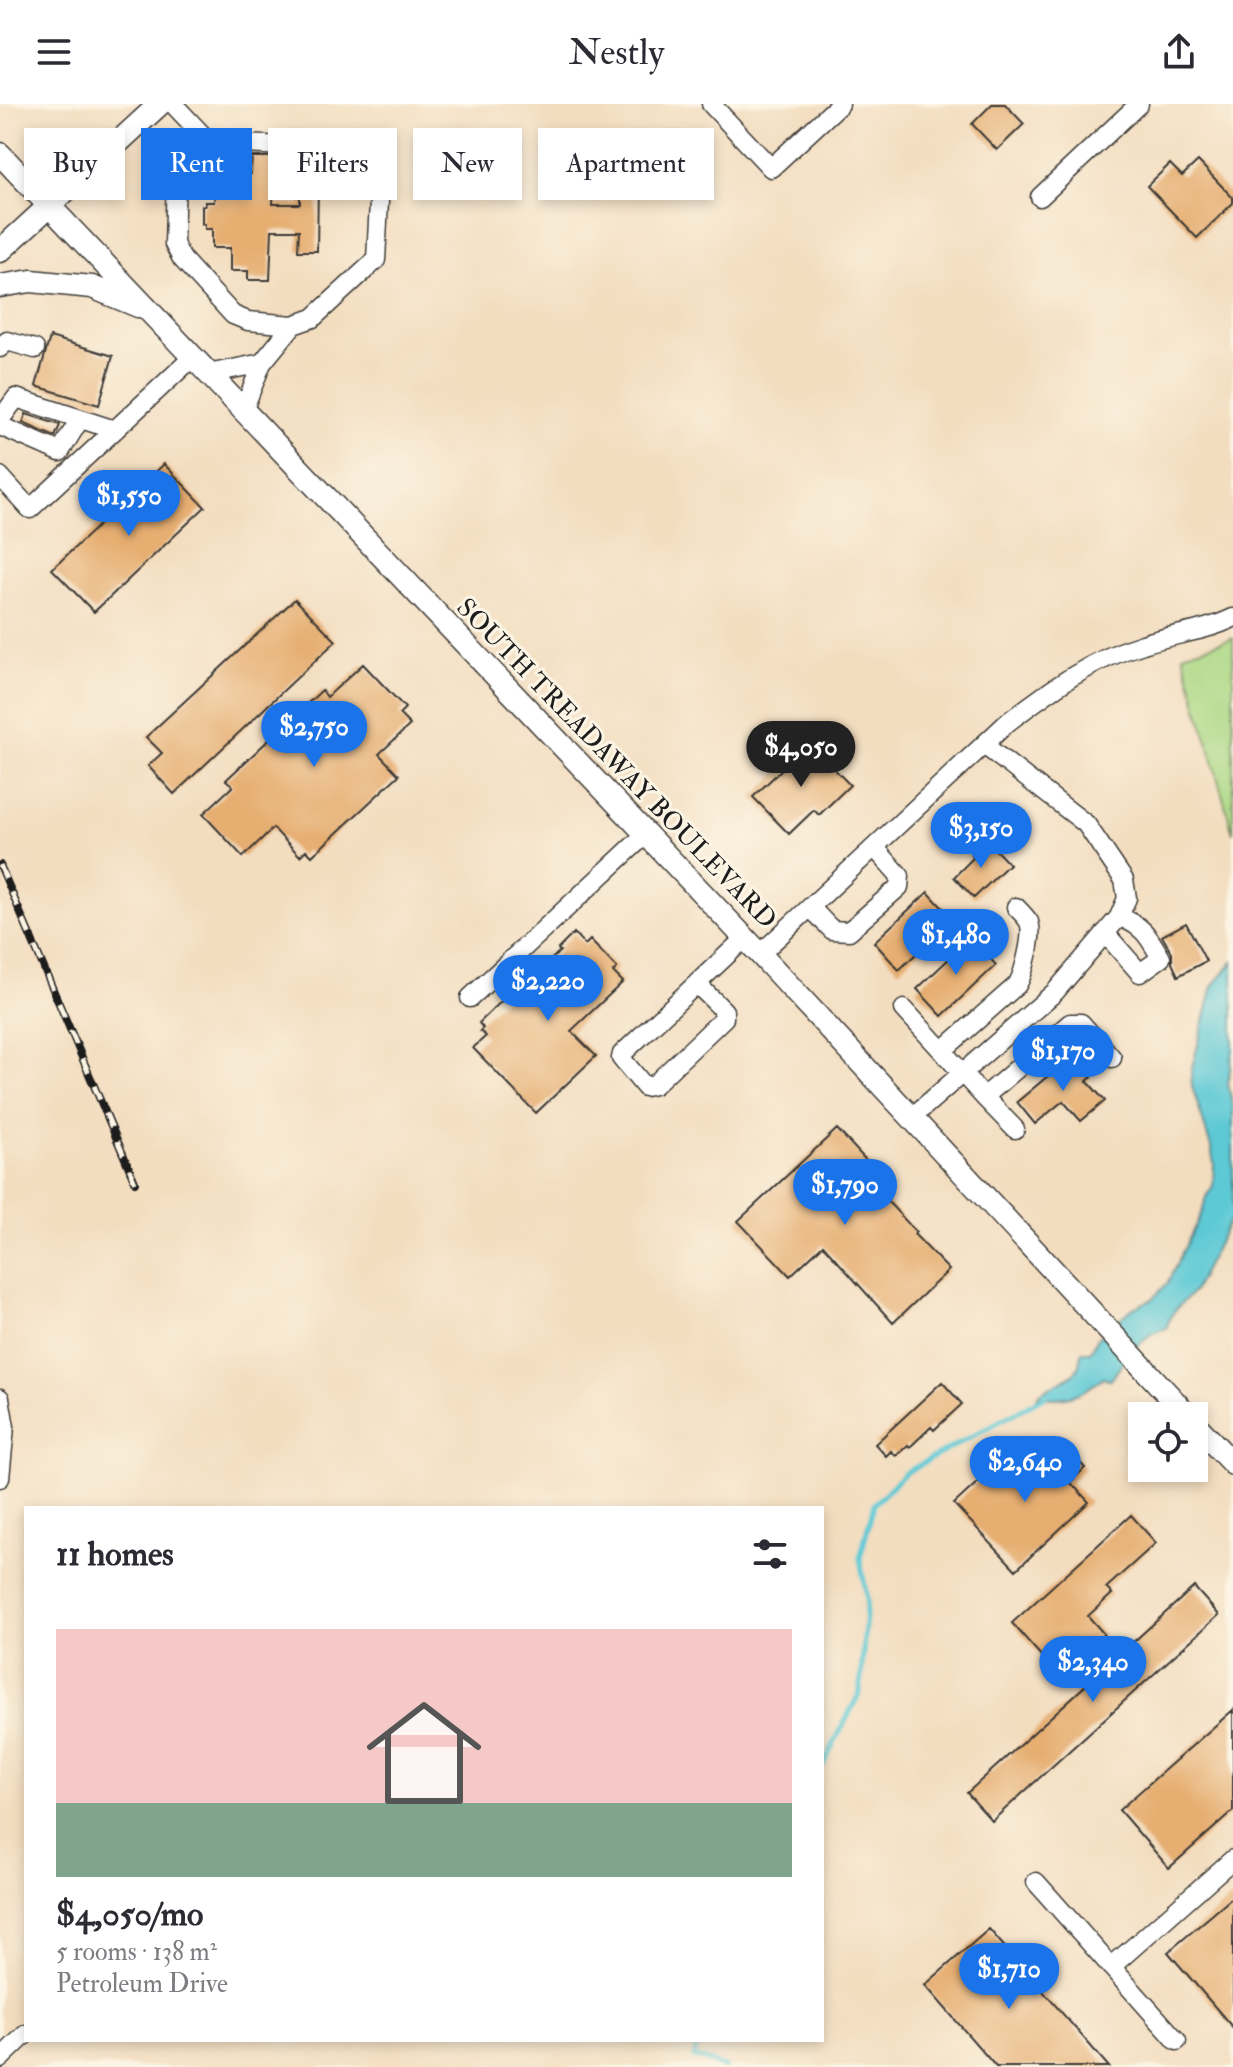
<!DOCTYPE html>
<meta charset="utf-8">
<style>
body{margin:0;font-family:"IM FELL Double Pica",serif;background:#f2f2f3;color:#2b2b33;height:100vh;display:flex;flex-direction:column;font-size:30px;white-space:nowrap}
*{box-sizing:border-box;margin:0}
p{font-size:26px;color:#7c7c81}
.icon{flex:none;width:44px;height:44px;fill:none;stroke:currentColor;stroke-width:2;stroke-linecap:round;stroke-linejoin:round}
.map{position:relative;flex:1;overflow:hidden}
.drawer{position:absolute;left:24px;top:1402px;width:800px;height:536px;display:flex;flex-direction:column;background:#fff;border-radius:0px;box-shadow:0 4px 12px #0003}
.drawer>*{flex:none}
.guide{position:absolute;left:24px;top:24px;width:800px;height:72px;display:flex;gap:16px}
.buttons{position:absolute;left:1128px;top:1298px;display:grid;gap:16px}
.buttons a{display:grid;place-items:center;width:80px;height:80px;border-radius:0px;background:#fff;box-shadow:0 4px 12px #0003;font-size:40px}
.price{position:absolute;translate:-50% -68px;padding:0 18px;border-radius:28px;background:#1a73e8;color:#fff;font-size:26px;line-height:52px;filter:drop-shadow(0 2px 4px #0008)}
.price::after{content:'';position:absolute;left:50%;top:48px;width:24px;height:18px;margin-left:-12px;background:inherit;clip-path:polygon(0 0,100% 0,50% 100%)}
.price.selected{background:#222;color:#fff}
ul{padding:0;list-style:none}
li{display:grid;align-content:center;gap:16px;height:424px;padding:0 32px}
li span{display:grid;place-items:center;height:248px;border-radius:0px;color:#555}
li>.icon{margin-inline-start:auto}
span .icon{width:144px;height:144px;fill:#fffc;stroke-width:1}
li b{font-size:34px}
h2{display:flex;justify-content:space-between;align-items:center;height:96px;padding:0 32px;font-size:34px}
.tag{padding:0 28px;border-radius:0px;background:#fff;box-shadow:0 4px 12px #0003;font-size:28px;line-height:72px}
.tag.selected{background:#1a73e8;color:#fff}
header{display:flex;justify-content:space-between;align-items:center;height:104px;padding:0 32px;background:#fff;font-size:36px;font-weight:600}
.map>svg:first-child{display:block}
.green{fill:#acd885;stroke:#647a50;stroke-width:2}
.water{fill:#5dc9d5;stroke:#3c7278;stroke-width:2}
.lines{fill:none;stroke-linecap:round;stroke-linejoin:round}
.stream{stroke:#5dc9d5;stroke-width:5}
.building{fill:#e6ae71}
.minor-casing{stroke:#3c3934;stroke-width:21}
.major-casing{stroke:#3c3934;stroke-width:25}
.minor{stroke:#fff;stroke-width:18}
.major{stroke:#fff;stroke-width:22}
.rail-casing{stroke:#1c1c1c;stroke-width:8}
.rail{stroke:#fcf5e5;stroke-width:5;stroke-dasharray:15;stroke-linecap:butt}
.labels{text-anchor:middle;stroke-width:6;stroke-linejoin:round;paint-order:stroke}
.street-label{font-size:26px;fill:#1c1c1c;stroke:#fcf5e5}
</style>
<header><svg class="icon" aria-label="menu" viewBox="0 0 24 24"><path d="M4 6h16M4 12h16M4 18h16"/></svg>Nestly<svg class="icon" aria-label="share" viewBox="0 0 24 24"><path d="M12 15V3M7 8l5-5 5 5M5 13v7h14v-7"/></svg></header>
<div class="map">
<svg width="1233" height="1963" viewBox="0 0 1233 1963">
<rect width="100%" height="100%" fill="#fcf5e5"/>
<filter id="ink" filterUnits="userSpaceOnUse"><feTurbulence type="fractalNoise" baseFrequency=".0125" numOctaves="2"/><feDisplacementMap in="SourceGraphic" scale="16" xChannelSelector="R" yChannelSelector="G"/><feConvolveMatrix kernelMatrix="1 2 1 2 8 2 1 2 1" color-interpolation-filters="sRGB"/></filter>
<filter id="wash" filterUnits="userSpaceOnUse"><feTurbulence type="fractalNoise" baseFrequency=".006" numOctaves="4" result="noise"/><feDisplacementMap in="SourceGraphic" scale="32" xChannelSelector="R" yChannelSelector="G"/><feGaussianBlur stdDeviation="1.8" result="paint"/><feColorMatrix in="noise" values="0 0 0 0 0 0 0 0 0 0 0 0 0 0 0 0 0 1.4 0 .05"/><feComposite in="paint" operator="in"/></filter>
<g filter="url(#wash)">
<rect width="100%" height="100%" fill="#f3ddbf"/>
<!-- green -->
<path class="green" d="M 1233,534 L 1233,729 L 1183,550 Z"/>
<!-- water -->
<path class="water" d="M 1233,858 L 1233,945 L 1228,979 L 1233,1006 L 1233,1110 L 1193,1188 L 1175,1206 L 1169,1215 L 1167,1224 C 1143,1228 1124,1256 1111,1276 L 1103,1273 C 1082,1292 1065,1296 1037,1293 C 1045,1281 1066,1279 1076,1267 C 1080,1263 1079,1253 1082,1248 L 1090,1248 L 1097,1235 L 1133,1204 L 1151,1196 L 1167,1180 L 1203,1106 L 1206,1093 L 1213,1082 L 1214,1060 L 1211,1043 L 1192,982 L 1191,968 L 1213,882 Z"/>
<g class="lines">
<!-- stream -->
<path class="stream" d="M 822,1663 L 860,1588 L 867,1495 L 860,1454 L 874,1400 L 905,1369 L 1049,1290
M 697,1936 L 694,1953 L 725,1963"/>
</g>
<g id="blocks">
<!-- building -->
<path class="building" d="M 992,0 L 1005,0 L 1024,20 L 997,46 L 972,20 Z
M 252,53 L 275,53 L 273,100 L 300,100 L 300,80 L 318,81 L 317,147 L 298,147 L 299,126 L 272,126 L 270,176 L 248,176 L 248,167 L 230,167 L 230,144 L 212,144 L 212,125 L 205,125 L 205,120 L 202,120 L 202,102 L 205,102 L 205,98 L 214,98 L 215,79 L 233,79 L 233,69 L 251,70 Z
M 1198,57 L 1233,94 L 1233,99 L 1197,134 L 1147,82 L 1170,60 L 1182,72 Z
M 50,233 L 113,252 L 99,301 L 36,282 Z
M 26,310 L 60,321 L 55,333 L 23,319 Z
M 164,360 L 205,403 L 94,508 L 52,465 Z
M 295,495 L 336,537 L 174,690 L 148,662 L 162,649 L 146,633 Z
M 363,560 L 405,604 L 399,610 L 410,621 L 379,650 L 399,671 L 312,752 L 306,746 L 300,752 L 273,724 L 243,753 L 203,710 L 233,682 L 226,676 L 322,586 L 327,593 Z
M 809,639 L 850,681 L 819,711 L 814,706 L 789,730 L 753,693 Z
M 989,739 L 1009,760 L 974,794 L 954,773 L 974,753 L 972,751 L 982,741 L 985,744 Z
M 928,788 L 953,815 L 899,866 L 874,838 Z
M 1186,819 L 1206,857 L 1178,872 L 1172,859 L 1172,849 L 1162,832 Z
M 574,829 L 585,841 L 590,836 L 617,864 L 613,868 L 623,878 L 571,927 L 596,952 L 536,1009 L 473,944 L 486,932 L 480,927 L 483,924 L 479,919 L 516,883 L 519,887 L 560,847 L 558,845 Z
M 971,834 L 996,861 L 942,912 L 917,885 Z
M 1073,951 L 1092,973 L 1087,977 L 1105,997 L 1081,1017 L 1063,997 L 1035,1020 L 1017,998 Z
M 837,1025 L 888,1080 L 879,1088 L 916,1128 L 914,1130 L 949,1166 L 893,1219 L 823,1141 L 790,1172 L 738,1117 Z
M 942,1278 L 962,1300 L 934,1326 L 931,1323 L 910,1343 L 908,1341 L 896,1352 L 891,1347 L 886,1352 L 875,1340 Z
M 1065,1342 L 1085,1364 L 1070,1378 L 1089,1398 L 1016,1466 L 954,1400 L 990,1367 L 996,1374 L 1029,1344 L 1044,1361 Z
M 1131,1411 L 1156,1439 L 1106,1484 L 1112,1490 L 1088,1512 L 1104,1530 L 1058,1571 L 1012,1519 Z
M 1194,1483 L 1219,1511 L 992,1717 L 967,1689 Z
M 1233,1606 L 1233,1707 L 1169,1764 L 1119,1706 Z
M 1233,1793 L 1233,1924 L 1168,1848 Z
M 989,1825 L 1109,1963 L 996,1963 L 925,1881 Z"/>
</g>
</g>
<g filter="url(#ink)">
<use href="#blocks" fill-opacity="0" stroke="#3c3934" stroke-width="2"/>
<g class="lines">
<!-- minor casing -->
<g class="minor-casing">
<path id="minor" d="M 173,0 L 210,39 L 345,44 L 370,61 L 380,78 L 376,156 L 313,214 L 293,221 L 248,217 L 233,211 L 182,155 L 174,140 L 176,73 L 210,39
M 711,0 L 771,64 L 840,0
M 1040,93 L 1139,0
M 0,244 L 7,237 L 35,245
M 262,259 L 293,221
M 208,270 L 262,259 L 243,307
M 0,316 L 16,294 L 115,326
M 0,322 L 60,348 L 80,315
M 0,372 L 30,405 L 192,254
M 810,803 L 832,826 L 849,827 L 899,783 L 900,772 L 875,744
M 1105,829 L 1140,869 L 1161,854 C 1149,833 1143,821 1119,813
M 760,850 L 1008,618 C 1050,586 1092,555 1143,540 C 1173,530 1204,528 1233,514
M 697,880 L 724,907 L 724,914 L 654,981 L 645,983 L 621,954 L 622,950 L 745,834
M 470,894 L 646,730
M 904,905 L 984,993 L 1070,919 L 1081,919 L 1112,954
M 942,947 L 1017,881 C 1024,870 1034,830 1029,818 C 1026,813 1020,807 1016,803
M 984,993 L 1015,1025
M 911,1014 L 1055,888 L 1119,813 L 1127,794 L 1124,776 L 1086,720 L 984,641
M 0,1294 L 5,1323 L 0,1374
M 1036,1778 L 1177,1937
M 1111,1863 L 1233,1755
M 0,1955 L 26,1930"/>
</g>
<!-- major casing -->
<g class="major-casing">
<path id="major" d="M 0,50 L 760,850 L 1188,1312
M 0,147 L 160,0
M 0,182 L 31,177 L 92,183 L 138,202
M 1194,1319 L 1233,1360"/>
</g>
<!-- minor -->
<use href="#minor" class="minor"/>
<!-- major -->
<use href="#major" class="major"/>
<!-- rail casing -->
<g class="rail-casing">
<path id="rail" d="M 0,761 L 135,1078"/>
</g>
<!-- rail -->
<use href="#rail" class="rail"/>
</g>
</g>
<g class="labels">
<!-- street labels -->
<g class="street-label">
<text transform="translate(617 659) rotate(46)" y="9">SOUTH TREADAWAY BOULEVARD</text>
</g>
</g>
</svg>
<div class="buttons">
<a><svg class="icon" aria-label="locate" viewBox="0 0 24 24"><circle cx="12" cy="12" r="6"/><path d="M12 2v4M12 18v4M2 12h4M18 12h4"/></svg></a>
</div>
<b class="price" style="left:129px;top:434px">$1,550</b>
<b class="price" style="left:314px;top:665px">$2,750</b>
<b class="price selected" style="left:801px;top:685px">$4,050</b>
<b class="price" style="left:981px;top:766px">$3,150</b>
<b class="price" style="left:956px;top:873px">$1,480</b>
<b class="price" style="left:548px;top:919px">$2,220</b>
<b class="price" style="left:1063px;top:989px">$1,170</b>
<b class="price" style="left:845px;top:1123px">$1,790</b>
<b class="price" style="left:1025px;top:1400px">$2,640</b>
<b class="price" style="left:1093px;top:1600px">$2,340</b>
<b class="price" style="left:1009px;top:1907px">$1,710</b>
<div class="guide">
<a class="tag">Buy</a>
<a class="tag selected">Rent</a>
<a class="tag">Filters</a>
<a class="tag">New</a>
<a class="tag">Apartment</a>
</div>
<section class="drawer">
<h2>11 homes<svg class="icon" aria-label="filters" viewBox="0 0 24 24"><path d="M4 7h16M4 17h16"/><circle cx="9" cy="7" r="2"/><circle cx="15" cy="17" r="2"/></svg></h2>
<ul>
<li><span style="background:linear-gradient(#f6c9c9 70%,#7fa58c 0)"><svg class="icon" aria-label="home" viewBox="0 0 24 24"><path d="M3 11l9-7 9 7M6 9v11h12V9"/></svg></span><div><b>$4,050/mo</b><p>5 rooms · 138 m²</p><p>Petroleum Drive</p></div></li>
</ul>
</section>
</div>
